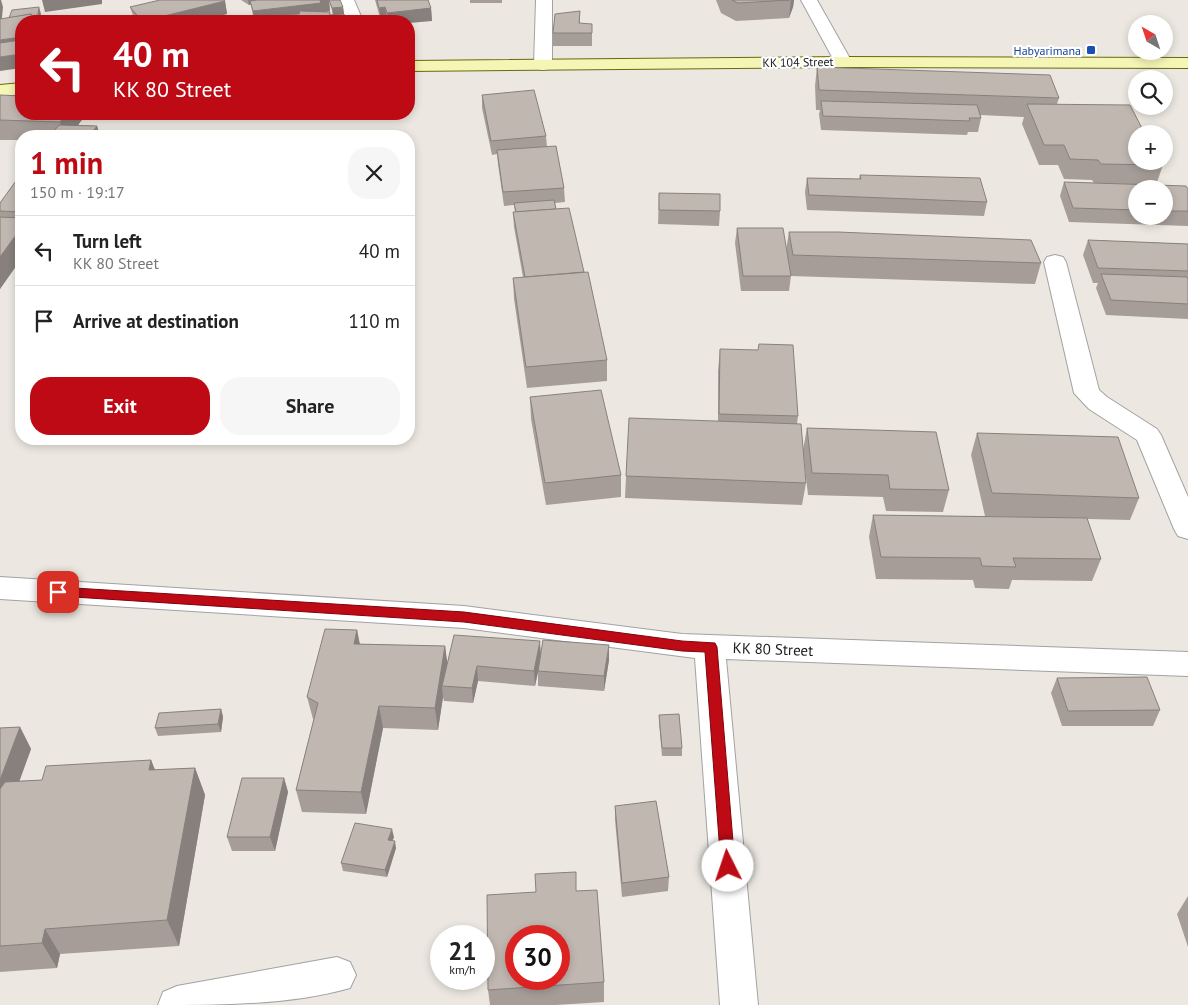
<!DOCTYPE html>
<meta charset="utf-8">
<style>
body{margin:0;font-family:"PT Sans",sans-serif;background:#f6f6f6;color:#222;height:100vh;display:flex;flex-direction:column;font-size:19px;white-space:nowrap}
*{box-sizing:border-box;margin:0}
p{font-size:16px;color:#767676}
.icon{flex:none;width:28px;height:28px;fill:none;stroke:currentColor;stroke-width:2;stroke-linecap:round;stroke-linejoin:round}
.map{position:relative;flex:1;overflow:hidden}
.details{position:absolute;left:15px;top:130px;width:400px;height:315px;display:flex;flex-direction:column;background:#fff;border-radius:20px;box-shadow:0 2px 8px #0003}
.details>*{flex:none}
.guide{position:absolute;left:15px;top:15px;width:400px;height:105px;border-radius:20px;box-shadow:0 2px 8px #0003;background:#bd0a14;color:#fff;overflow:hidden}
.needle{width:32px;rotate:321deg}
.controls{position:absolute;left:1128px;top:15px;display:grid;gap:10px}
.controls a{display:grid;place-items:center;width:45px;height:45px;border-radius:50%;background:#fff;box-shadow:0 2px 8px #0003;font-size:25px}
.speed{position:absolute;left:430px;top:925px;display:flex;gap:10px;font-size:25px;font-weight:700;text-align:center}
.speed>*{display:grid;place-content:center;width:65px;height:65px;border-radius:50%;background:#fff;box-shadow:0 2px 8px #0003;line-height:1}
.speed small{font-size:12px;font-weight:400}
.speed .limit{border:8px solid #d22;background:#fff;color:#111}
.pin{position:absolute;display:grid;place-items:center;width:42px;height:42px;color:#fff;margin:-21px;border-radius:10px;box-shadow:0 2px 8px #0006}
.me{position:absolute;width:55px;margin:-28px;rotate:356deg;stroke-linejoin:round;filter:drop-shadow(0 0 4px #0008)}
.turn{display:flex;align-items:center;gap:18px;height:105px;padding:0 15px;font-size:22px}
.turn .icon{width:65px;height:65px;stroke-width:2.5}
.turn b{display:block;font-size:35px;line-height:42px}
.round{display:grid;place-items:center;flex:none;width:52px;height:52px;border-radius:20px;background:#f6f6f6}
.head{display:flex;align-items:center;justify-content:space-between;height:85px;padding:0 15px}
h1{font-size:30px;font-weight:800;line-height:38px;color:#bd0a14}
.cta{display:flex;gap:10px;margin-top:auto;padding:10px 15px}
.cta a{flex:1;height:58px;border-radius:20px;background:#bd0a14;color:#fff;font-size:20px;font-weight:800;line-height:58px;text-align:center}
.cta a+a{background:#f6f6f6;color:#222}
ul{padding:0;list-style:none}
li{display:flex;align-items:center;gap:15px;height:70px;padding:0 15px;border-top:1px solid #e0e0e0}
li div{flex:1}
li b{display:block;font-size:19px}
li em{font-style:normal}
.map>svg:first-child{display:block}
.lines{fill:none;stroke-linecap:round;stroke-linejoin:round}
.street-casing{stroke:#a2a2a2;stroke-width:2}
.secondary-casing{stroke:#666b0a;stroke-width:2}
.street{fill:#fff;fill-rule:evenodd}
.secondary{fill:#f5f5b6;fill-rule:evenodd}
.wall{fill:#a69d98;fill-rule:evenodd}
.shaded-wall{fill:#87807c}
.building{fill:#c1b7b1;stroke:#87807c;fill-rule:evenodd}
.route{fill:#bd0a14;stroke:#7b060d}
.transit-dot{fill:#1a4fb4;stroke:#fff;stroke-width:2}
.labels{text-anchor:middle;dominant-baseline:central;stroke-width:4.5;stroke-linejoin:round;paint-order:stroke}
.far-transit-label{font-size:12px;fill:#164399;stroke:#fff;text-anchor:end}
.far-street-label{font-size:12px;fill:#1b1b1b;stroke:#fff}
.street-label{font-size:15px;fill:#1b1b1b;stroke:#fff}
</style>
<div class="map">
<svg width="1188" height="1005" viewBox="0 0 1188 1005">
<rect width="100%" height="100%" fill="#ece8e1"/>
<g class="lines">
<defs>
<g id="street">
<polygon points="338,0 354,0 363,21 347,21"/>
<polygon points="536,0 552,0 552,65 549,69 543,70 537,69 534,65"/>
<polygon points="801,0 817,0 852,62 849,66 843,67 837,66"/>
<polygon points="1055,255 1063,257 1066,262 1099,390 1107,397 1157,429 1161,435 1188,497 1188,539 1178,536 1174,529 1137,440 1089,409 1074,393 1044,262 1047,257"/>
<polygon points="0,577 464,606 682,634 1188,652 1188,676 726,659 758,1005 720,1005 695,658 464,628 0,599"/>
<path d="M337 957 350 962 356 975 350 988C290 1005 221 1005 158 1005L163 992 177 986Z"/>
</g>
<g id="secondary">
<polygon points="843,57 1188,58 1188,68 843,67 409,71 409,61"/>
<polygon points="21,83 21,94 0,97 0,85"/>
</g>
</defs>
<use href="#street" class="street-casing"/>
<use href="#secondary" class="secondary-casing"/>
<use href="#street" class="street"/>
<use href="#secondary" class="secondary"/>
</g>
<g class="wall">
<polygon points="241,0 329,0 330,11 322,12 330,12 330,15 333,14 329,0 343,7 345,21 254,21 251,5 249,5"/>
<polygon points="375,0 428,0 431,8 432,21 381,21"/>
<rect x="470" y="0" width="32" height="3"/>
<polygon points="716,0 794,0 793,7 789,18 736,21 721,13"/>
<polygon points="225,1 227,14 199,21 135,21 130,7"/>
<polygon points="580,11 580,24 592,24 592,46 553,46 553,33"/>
<path d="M817 67 1059 98 1057 104 1163 165 1156 185 1188 189V226L1069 222 1060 196 1064 182 1094 183 1092 180 1064 179 1058 165H1039L1022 124 1024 117 980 115 981 118 978 132H968L967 135 821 130 819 114 820 110H816L815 86ZM1136 189H1164V216H1136Z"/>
<polygon points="0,95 84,117 78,125 97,126 100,136 21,136 21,140 0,140"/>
<polygon points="482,95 546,136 547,147 564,188 565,202 555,203 556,209 584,272 607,360 607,381 527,388 514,299 513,278 523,277 514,227 513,212 515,212 514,205 504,206 498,164 497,154 492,155 482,108"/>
<polygon points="155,114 221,114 202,115 202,118 178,120 177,115 155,117"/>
<polygon points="21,174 21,259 0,289 0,203"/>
<polygon points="860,175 987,202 984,216 807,210 805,192 807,178 859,179"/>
<polygon points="659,193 720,211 719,226 658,224"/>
<polygon points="737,228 786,250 789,232 1041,263 1035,284 791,276 789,291 741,291 735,243"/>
<polygon points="1088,240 1188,244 1188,319 1106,315 1096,288 1098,283 1093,283 1083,255"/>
<polygon points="720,349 798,416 797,424 806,483 802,505 625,498 626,476 718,421 718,371"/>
<polygon points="530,397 621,475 621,497 546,505 531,419"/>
<polygon points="807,428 949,490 943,512 886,511 883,497 808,495 803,450"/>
<polygon points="977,433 1139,498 1130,520 1087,519 1101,559 1092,581 1012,580 1009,589 975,588 973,580 876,579 869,537 873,515 1032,517 985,516 971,455"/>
<polygon points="357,630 360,644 445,646 447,663 540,654 609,660 604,691 538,686 538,673 535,686 478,681 473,703 444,701 443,697 438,730 383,728 366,814 302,812 296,790 314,719 313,719 307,697"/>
<polygon points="1057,678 1160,710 1153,726 1062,726 1051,693"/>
<polygon points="221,709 223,717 221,732 158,736 155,728"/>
<polygon points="659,715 682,748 682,756 662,756 659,722"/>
<polygon points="20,727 31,749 19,781 42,780 151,760 155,770 195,768 205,795 179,946 60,954 57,968 0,972 0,728"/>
<polygon points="284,778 288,792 275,851 232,851 227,837"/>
<polygon points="615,806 669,877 668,891 622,897 615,820"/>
<polygon points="394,837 392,841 396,848 387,877 343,871 341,863"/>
<polygon points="576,891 604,982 604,1002 556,1005 490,1005 488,990"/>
<polygon points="1188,896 1188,947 1177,914"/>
</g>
<g class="shaded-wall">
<polygon points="0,0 1,0 3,7 1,28 0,28"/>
<polygon points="42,0 102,0 102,4 45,12"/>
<polygon points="248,0 274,0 249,5"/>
<polygon points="319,0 329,0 330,11 275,21 254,21 253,11"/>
<polygon points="791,0 794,0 793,7 789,18"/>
<polygon points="225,1 227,14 199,21 144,21"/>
<polygon points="39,7 41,14 40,21 21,21"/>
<polygon points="343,7 344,14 333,15 332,8"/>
<polygon points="385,7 387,20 381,21 379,8"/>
<polygon points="431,8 432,21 409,23 409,21 388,21 387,13"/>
<polygon points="21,37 21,51 0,53 0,40"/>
<polygon points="21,54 21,68 0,71 0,57"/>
<polygon points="66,114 83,114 84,117 70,136 65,136 60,122"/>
<polygon points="97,126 100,136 89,136"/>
<polygon points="21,228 21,259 0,289 0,257"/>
<polygon points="357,630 361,652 354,644"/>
<polygon points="540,641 541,656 535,686 534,671"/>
<polygon points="609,645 609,660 604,691 604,676"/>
<polygon points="445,646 448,668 442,686 443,697 438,730 435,708"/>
<polygon points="477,666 478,681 473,703 472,688"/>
<polygon points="379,706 383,728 366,814 361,792"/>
<polygon points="221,709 223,717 221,732 218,724"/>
<polygon points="20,727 31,749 4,824 0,818 0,780"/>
<polygon points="151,760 162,788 149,770"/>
<polygon points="195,768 205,795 179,946 167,920"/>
<polygon points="284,778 288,792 275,851 270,837"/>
<polygon points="392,829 394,837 390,848 388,840"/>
<polygon points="395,841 396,848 387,877 385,870"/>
<polygon points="45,929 60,954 57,968 42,943"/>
</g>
<g class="building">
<polygon points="160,0 224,0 225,1 144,21 142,21 130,7"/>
<polygon points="257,0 320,0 321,3 253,11 250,1"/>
<polygon points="329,0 340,0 343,7 332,8"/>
<polygon points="377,0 428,0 431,8 387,13 385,7 379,8"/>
<polygon points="732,0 790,0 738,3"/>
<polygon points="39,7 38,15 32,16 31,14 9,18 12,10"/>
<polygon points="300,11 330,12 329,21 269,21 270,15 299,14"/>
<polygon points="580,11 579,23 592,24 592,33 553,33 555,14"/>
<polygon points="31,14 34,21 21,21 21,37 0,40 0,19"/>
<polygon points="344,14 345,21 333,21 333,17 331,17 330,15"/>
<polygon points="21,40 21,54 0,57 0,43"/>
<polygon points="817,67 1050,75 1059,98 819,90"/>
<polygon points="534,90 546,136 491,141 482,95"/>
<polygon points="0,95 21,96 21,114 66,114 60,122 0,120"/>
<polygon points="821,101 977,105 981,118 969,118 970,121 823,116"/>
<polygon points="1027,104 1130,105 1145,134 1136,134 1136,161 1161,161 1163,165 1101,164 1098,160 1070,159 1064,145 1044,145"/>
<polygon points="59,125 97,126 89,136 50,136"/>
<polygon points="556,146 564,188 503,192 497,150"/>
<polygon points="21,174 21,212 0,211 0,203"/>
<polygon points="860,175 980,178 987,202 809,195 807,178 861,179"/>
<polygon points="1064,182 1186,186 1188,189 1188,211 1164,211 1164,189 1136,189 1136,210 1073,208"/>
<polygon points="659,193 720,194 720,211 659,210"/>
<polygon points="554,200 556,209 516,212 514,203"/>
<polygon points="569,208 584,272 525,277 513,212"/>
<polygon points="0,217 21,218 21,228 0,257"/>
<polygon points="737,228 783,228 791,276 743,276"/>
<polygon points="789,232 838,232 1031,240 1041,263 793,255"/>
<polygon points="1088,240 1188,244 1188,271 1098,268"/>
<polygon points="588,272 607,360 526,367 513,278"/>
<polygon points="1101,274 1187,277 1188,279 1188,304 1111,300"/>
<polygon points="759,344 793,345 798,416 719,414 720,349 758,350"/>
<polygon points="601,390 621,475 545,483 530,397"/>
<polygon points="629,418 801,424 806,483 626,476"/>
<polygon points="807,428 936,432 949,490 890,489 888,475 812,473"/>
<polygon points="977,433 1118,437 1139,498 992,493"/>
<polygon points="873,515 1087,518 1101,559 1013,558 1016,567 982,566 980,558 881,557"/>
<polygon points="325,629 357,630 354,644 445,646 435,708 379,706 361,792 296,790 318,703 307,697"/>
<polygon points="454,635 540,641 534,671 477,666 472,688 442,686"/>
<polygon points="543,640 609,645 604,676 538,671"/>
<polygon points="1147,677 1160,710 1068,711 1057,678"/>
<polygon points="221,709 218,724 155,728 159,713"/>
<polygon points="679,714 682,748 662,748 659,715"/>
<polygon points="20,727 0,780 0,728"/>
<polygon points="151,760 149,770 195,768 167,920 45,929 42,943 0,946 0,789 5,782 42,780 46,766"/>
<polygon points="242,778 284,778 270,837 227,837"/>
<polygon points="656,801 669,877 622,883 615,806"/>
<polygon points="355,823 392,829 388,840 395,841 385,870 341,863"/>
<path d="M576 872V891L597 890 604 982 488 990 487 895 536 892 535 874ZM516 936H559V979H516Z"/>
</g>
<polygon class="route" points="58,587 464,612 682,641 715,643 717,647 735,866 733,870 728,872 723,870 721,866 705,652 682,651 464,622 58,596 54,595 52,592 54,589"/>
<rect class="transit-dot" x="1086" y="45" width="10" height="10" rx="2.5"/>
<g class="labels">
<g class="far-transit-label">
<text x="1081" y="50">Habyarimana</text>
</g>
<g class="far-street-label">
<text transform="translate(798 62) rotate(-1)">KK 104 Street</text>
</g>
<g class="street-label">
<text transform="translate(773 649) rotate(2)">KK 80 Street</text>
</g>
</g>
</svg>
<div class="controls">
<a><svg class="needle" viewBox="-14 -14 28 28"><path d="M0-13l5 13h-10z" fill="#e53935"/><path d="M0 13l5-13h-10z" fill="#767676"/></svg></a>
<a><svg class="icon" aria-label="search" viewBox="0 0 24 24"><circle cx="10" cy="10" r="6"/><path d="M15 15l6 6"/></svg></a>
<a>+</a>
<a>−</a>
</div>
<div class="speed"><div>21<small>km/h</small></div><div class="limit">30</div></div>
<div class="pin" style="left:58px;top:592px;background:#d93025"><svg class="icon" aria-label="arrive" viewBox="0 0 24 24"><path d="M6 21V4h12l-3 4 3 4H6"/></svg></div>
<svg class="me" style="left:728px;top:866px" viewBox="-20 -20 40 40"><circle r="19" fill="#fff"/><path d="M0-13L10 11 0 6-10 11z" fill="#bd0a14"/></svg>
<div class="guide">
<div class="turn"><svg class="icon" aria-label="left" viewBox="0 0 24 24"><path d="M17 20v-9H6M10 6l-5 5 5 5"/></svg><div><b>40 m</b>KK 80 Street</div></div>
</div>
<section class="details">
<div class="head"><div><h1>1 min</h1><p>150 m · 19:17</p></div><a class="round"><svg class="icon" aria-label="close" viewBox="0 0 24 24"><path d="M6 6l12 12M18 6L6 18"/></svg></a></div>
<ul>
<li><svg class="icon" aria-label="left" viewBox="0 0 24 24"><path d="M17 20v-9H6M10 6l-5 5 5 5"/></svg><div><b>Turn left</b><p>KK 80 Street</p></div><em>40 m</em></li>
<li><svg class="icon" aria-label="arrive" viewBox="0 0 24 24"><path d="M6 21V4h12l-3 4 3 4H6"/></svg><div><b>Arrive at destination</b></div><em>110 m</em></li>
</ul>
<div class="cta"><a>Exit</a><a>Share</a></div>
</section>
</div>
